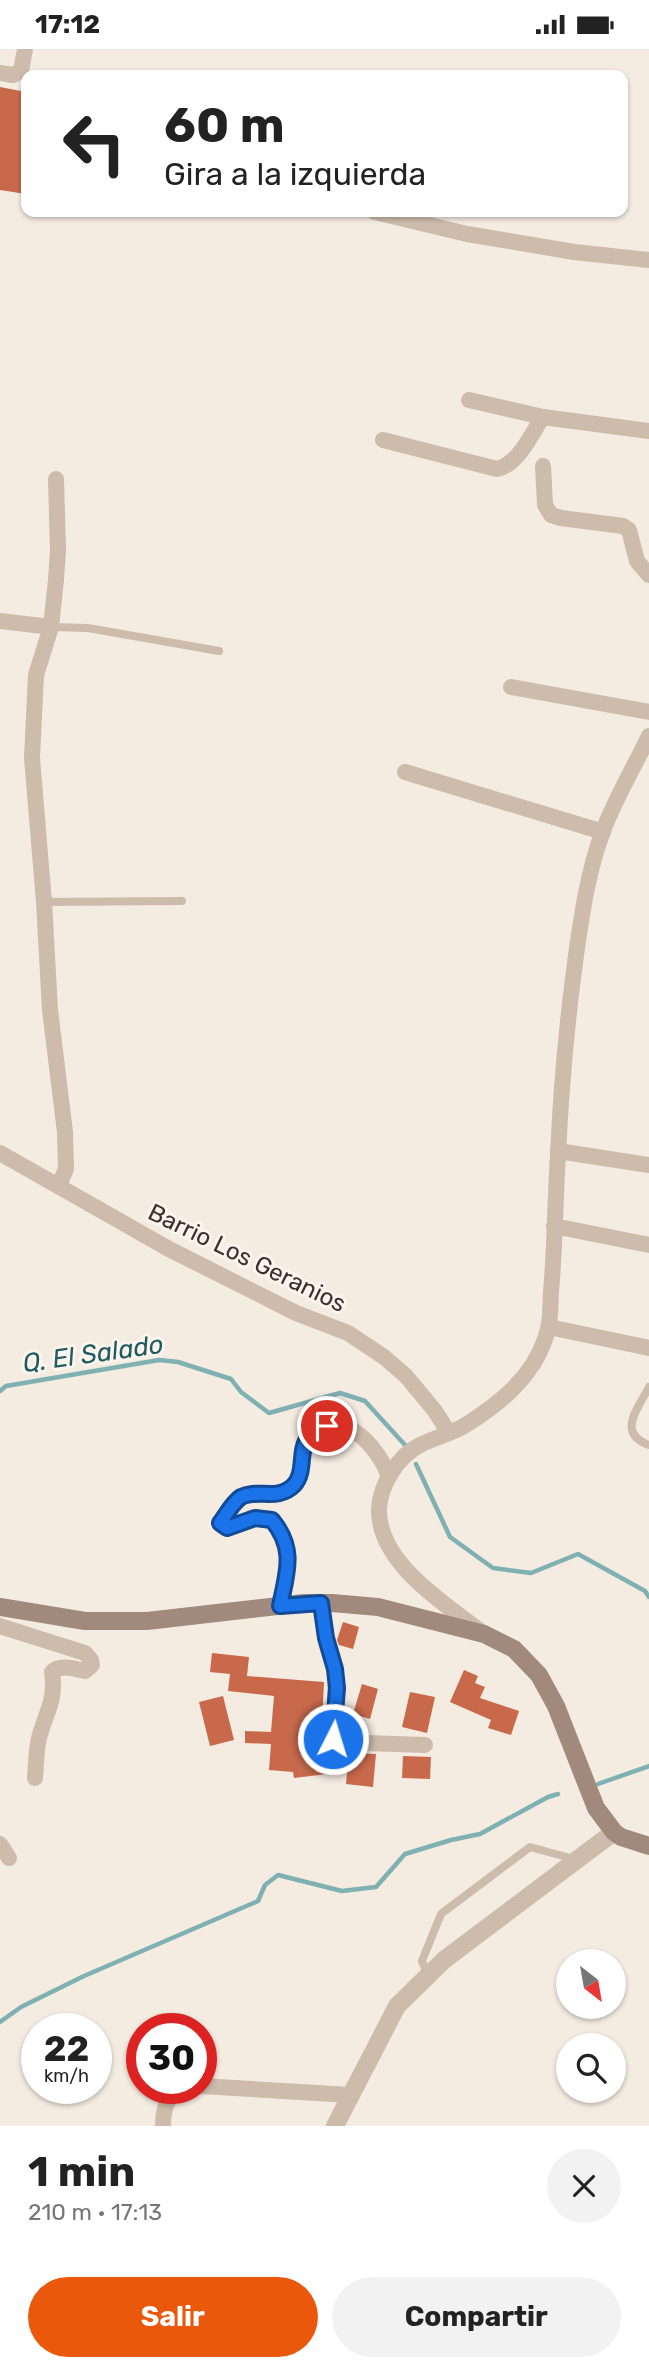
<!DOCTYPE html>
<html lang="es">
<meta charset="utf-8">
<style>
body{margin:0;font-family:Rubik,sans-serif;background:#f2f2f2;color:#222;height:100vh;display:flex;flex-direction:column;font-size:26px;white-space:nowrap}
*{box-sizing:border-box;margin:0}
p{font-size:23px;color:#767676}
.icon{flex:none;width:38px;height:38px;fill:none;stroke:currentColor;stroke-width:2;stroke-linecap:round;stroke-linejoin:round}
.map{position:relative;height:2077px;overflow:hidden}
.sheet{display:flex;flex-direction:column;background:#fff;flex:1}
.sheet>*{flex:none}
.banner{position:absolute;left:21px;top:21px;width:607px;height:147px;border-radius:14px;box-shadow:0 2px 5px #0004;background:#fff;color:#222;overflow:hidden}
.needle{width:46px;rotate:149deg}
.tools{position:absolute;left:556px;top:1900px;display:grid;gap:14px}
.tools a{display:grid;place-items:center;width:70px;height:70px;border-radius:50%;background:#fff;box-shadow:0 2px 5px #0004;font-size:35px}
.speed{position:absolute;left:21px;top:1964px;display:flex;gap:14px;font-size:35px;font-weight:700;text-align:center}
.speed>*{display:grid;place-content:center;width:91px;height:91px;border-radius:50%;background:#fff;box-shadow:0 2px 5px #0004;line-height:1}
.speed small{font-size:18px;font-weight:400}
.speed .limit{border:10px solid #d22;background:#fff;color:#111}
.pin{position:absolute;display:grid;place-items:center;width:60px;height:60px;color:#fff;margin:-30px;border:4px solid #fff;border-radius:50%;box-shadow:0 2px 7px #0007}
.me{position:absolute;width:77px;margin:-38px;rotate:5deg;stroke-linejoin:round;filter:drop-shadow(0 0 5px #0008)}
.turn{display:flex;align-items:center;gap:24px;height:147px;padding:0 28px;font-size:32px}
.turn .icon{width:91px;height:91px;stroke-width:2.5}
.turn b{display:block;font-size:49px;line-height:60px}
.round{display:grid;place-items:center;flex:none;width:74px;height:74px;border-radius:37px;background:#f2f2f2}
.headline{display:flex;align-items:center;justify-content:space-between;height:119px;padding:0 28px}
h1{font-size:42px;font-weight:700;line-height:52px}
.button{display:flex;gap:14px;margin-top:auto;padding:14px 28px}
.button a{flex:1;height:80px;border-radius:42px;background:#ea580c;color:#fff;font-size:28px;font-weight:700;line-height:80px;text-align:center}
.button a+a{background:#f2f2f2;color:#222}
.status{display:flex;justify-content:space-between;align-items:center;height:49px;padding:0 35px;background:#fff;direction:ltr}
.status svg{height:19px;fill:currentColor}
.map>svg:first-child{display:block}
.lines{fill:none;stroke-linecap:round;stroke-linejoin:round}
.stream{stroke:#7fb0b2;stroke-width:4.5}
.building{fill:#c8694b}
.service{stroke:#cdbbac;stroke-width:8}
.minor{stroke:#cdbbac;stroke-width:16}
.tertiary{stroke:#cdbbac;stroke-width:18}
.secondary{stroke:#a18a7d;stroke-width:18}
.route-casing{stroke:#114b97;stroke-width:18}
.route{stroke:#1a73e8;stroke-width:12}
.labels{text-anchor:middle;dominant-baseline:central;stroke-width:6;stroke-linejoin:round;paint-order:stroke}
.street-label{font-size:24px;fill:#3b302b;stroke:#fbf5ee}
.water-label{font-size:26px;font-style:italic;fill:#1f5a5e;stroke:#fbf5ee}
</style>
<div class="status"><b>17:12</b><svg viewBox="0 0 49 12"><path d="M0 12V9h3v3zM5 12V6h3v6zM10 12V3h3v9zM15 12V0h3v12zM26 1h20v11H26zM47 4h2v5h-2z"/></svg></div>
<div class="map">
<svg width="649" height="2077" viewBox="0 0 649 2077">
<rect width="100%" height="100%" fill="#f4ebe1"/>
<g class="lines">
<g class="stream">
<polyline points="0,1342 6,1337 159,1311 178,1313 231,1330 241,1343 269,1364 340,1344 365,1352 405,1396"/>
<polyline points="416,1415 450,1488 493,1519 531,1524 578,1505 645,1542 649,1548"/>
<polyline points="598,1735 649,1717"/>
<polyline points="0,1973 21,1958 84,1927 258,1852 265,1836 278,1826 342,1842 376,1838 405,1805 451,1791 480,1785 548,1748 558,1745"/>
</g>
</g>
<g class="building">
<polygon points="0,38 26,43 26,145 0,141"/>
<polygon points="343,1573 359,1578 353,1600 339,1596 337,1591"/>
<polygon points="212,1604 249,1608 247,1627 324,1633 320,1713 326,1712 327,1725 294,1729 293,1723 269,1721 271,1695 245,1694 245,1682 271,1683 274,1647 228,1642 230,1625 210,1623"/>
<polygon points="464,1621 478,1627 475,1634 485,1638 480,1649 519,1662 511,1686 488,1679 491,1671 450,1653"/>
<polygon points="362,1635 378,1640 370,1670 353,1665"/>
<polygon points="410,1643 435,1648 427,1684 402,1678"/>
<polygon points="223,1647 234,1691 210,1697 199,1653"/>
<polygon points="349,1704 376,1705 373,1738 346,1735"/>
<polygon points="403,1707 431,1708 430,1730 402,1729"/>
</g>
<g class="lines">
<g class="service">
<polyline points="51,578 88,579 219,602"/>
<polyline points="44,853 182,852"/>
<path d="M649 1338C638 1360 616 1384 649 1396"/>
<polyline points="428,1927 422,1912 441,1865 530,1798 574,1810"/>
</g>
<g class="minor">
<polyline points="0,24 13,26 21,22 25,0"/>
<polyline points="375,163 467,185 574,203 649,211"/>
<polyline points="469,351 543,368 649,382"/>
<path d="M383 391 497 420C519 415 531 385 543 368"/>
<polyline points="543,417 545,456 551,466 561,469 623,477 629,481 637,512 649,526"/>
<polyline points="56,430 58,501 56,531 51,578 36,626 32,709 44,853 50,961 65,1083 66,1120 59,1136"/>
<polyline points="0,572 51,578"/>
<polyline points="511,638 649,663"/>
<polyline points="405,723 603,783"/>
<polyline points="558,1102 649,1116"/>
<polyline points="0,1104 169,1200 296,1264 348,1284 384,1308 406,1327 435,1362 449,1384"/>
<polyline points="554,1177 649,1196"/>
<polyline points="549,1278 649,1299"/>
<polyline points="321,1554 326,1589 336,1627 334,1693 425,1696"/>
<path d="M280 1557C287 1523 296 1500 272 1471L255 1469 227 1479 222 1477 220 1474C226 1466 232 1454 240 1449 254 1440 273 1452 292 1438 307 1426 297 1402 309 1388 312 1385 318 1382 322 1380 351 1364 380 1404 389 1427"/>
<path d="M0 1577 85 1604 91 1611 92 1616 85 1622C74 1620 61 1615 52 1623 57 1654 43 1667 38 1694 36 1706 36 1717 35 1729"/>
<path d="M484 1585C446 1555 378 1515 379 1460 380 1436 398 1407 420 1396 434 1389 450 1385 464 1377 498 1356 532 1329 545 1290 551 1275 550 1260 551 1243 555 1198 555 1152 558 1106 561 1039 567 972 576 906 582 864 588 822 603 782 615 750 634 718 649 687"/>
<polyline points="0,1795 9,1809"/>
<polyline points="201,2037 350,2046"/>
<path d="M163 2077C163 2059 167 2046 184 2039"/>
</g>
<polyline class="tertiary" points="335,2077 397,1957 444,1911 614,1783"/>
<polyline class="secondary" points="0,1558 85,1572 147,1572 304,1554 332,1554 378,1558 484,1585 514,1600 539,1626 556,1657 596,1759 614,1783 621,1788 649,1797"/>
</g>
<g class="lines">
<defs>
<path id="route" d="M327 1377C321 1380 313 1384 308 1389 298 1402 306 1423 294 1436 277 1453 258 1439 241 1448 233 1453 226 1466 220 1474L227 1479 255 1469 272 1471C296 1500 287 1523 280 1557L321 1554 326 1589 335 1620 337 1639 333 1690"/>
</defs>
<use href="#route" class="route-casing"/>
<use href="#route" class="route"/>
</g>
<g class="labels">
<g class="street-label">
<text transform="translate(247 1209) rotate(26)">Barrio Los Geranios</text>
</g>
<g class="water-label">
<text transform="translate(93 1305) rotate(-8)">Q. El Salado</text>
</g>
</g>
</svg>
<div class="tools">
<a><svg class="needle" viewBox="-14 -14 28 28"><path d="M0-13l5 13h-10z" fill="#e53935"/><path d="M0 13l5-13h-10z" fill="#767676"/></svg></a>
<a><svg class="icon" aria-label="search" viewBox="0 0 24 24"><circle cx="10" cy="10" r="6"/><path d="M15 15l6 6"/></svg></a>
</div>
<div class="speed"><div>22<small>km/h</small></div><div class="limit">30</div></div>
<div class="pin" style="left:327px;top:1377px;background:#d93025"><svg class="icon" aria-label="arrive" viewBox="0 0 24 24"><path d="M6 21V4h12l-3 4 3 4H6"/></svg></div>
<svg class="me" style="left:333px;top:1690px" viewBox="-20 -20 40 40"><circle r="17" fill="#1a73e8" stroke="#fff" stroke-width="3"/><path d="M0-11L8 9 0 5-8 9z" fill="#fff"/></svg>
<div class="banner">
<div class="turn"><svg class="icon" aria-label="left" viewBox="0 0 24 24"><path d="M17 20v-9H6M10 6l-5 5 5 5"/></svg><div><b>60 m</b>Gira a la izquierda</div></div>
</div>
</div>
<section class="sheet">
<div class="headline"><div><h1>1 min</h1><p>210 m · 17:13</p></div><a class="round"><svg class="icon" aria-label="close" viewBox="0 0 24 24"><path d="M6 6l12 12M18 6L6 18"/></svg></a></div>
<div class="button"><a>Salir</a><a>Compartir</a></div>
</section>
